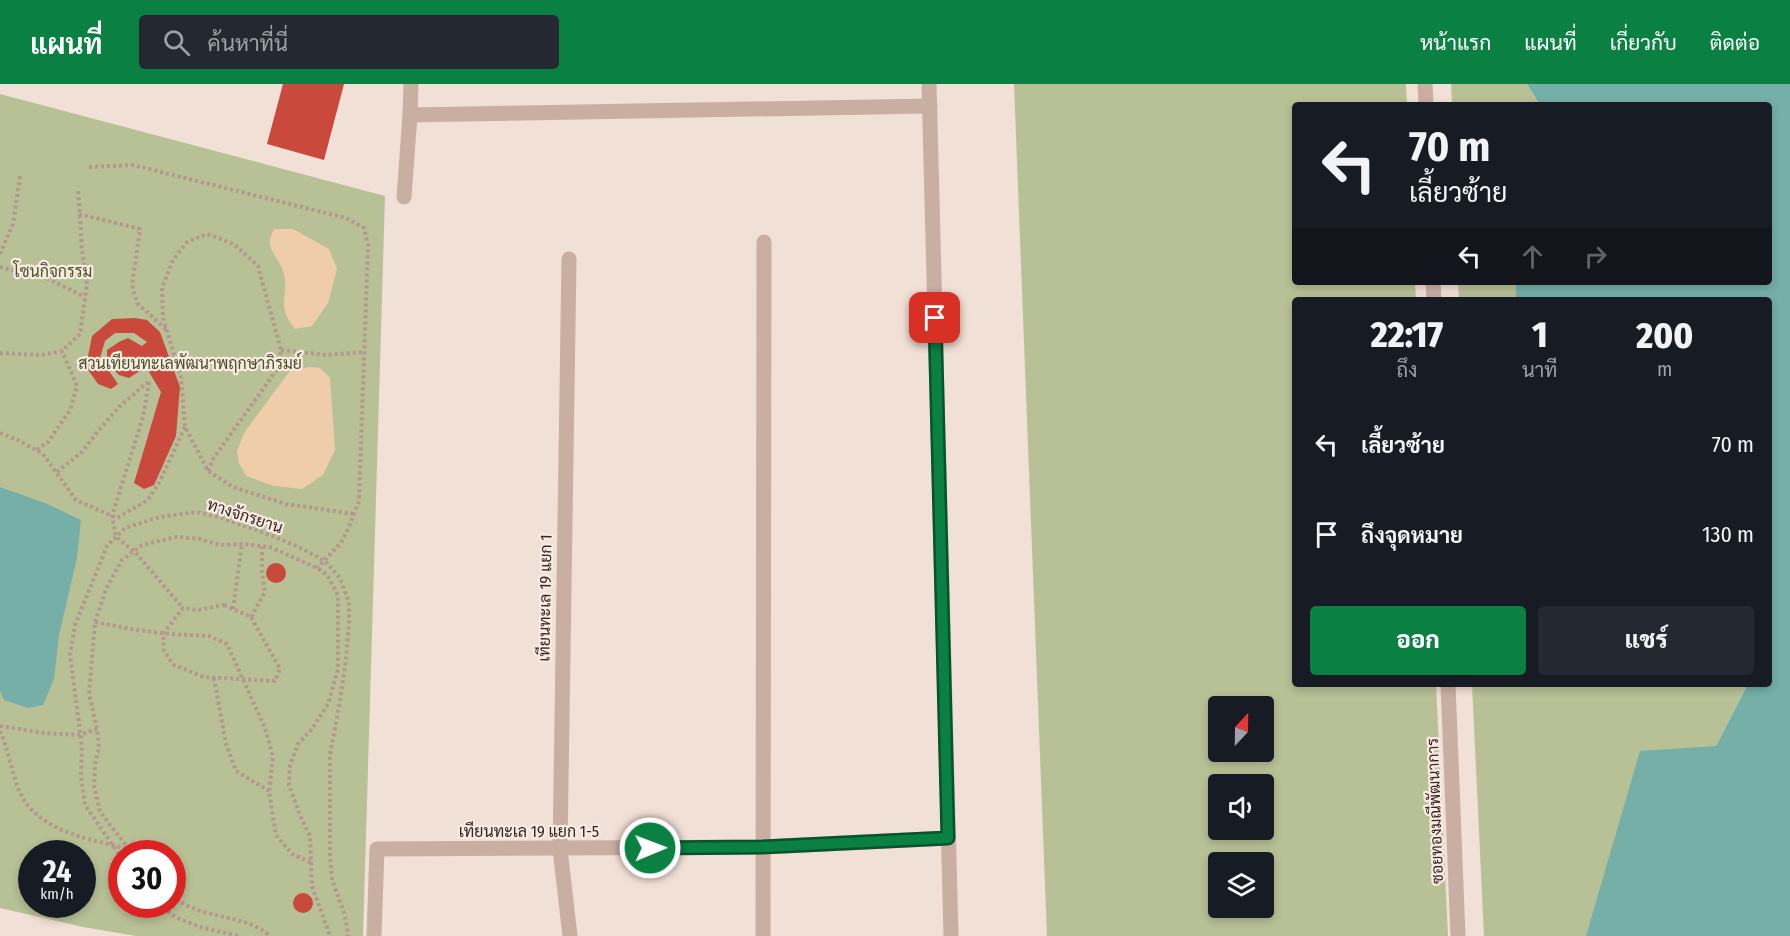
<!DOCTYPE html>
<html lang="th">
<meta charset="utf-8">
<style>
body{margin:0;font-family:"Fira Sans Condensed",Sarabun,sans-serif;background:#242831;color:#f1f3f6;height:100vh;display:flex;flex-direction:column;font-size:22px;white-space:nowrap}
*{box-sizing:border-box;margin:0}
p{font-size:20px;color:#9ea1a6}
.icon{flex:none;width:33px;height:33px;fill:none;stroke:currentColor;stroke-width:2;stroke-linecap:round;stroke-linejoin:round}
.map{position:relative;flex:1;overflow:hidden}
.side{position:absolute;left:1292px;top:213px;width:480px;height:390px;display:flex;flex-direction:column;background:#171b24;border-radius:6px;box-shadow:0 3px 9px #0003}
.side>*{flex:none}
.top-card{position:absolute;left:1292px;top:18px;width:480px;height:183px;border-radius:6px;box-shadow:0 3px 9px #0003;background:#171b24;color:#f1f3f6;overflow:hidden}
.needle{width:39px;rotate:22deg}
.fabs{position:absolute;left:1208px;top:612px;display:grid;gap:12px}
.fabs a{display:grid;place-items:center;width:66px;height:66px;border-radius:6px;background:#171b24;box-shadow:0 3px 9px #0003;font-size:30px}
.speed{position:absolute;left:18px;top:756px;display:flex;gap:12px;font-size:30px;font-weight:700;text-align:center}
.speed>*{display:grid;place-content:center;width:78px;height:78px;border-radius:50%;background:#171b24;box-shadow:0 3px 9px #0003;line-height:1}
.speed small{font-size:15px;font-weight:400}
.speed .limit{border:9px solid #d22;background:#fff;color:#111}
.pin{position:absolute;display:grid;place-items:center;width:51px;height:51px;color:#fff;margin:-26px;border-radius:12px;box-shadow:0 3px 9px #0006}
.me{position:absolute;width:66px;margin:-33px;rotate:89deg;stroke-linejoin:round;filter:drop-shadow(0 0 4px #0008)}
.turn{display:flex;align-items:center;gap:21px;height:126px;padding:0 18px;font-size:27px}
.turn .icon{width:78px;height:78px;stroke-width:2.5}
.turn b{display:block;font-size:42px;line-height:51px}
.lanes{display:flex;align-items:center;height:57px;padding:0 18px;background:#0003;justify-content:center;gap:30px;direction:ltr}
.lanes .off{opacity:.35}
.eta{display:flex;justify-content:space-evenly;align-items:center;height:102px;text-align:center}
.eta b{font-size:36px;font-weight:800;line-height:42px}
.button{display:flex;gap:12px;margin-top:auto;padding:12px 18px}
.button a{flex:1;height:69px;border-radius:6px;background:#0b8043;color:#fff;font-size:24px;font-weight:800;line-height:69px;text-align:center}
.button a+a{background:#242831;color:#f1f3f6}
ul{padding:0;list-style:none}
li{display:flex;align-items:center;gap:18px;height:90px;padding:0 18px}
li div{flex:1}
li b{display:block;font-size:22px}
li em{font-style:normal}
header{display:flex;align-items:center;gap:36px;box-sizing:border-box;height:84px;padding:0 30px;background:#0b8043;color:#fff}
header strong{font-size:28px}
nav{display:flex;gap:33px;margin-inline-start:auto;font-size:21px}
.search{width:420px;height:54px;background:#242831;display:flex;align-items:center;gap:15px;box-sizing:border-box;padding:0 21px;border-radius:6px;color:#9ea1a6;font-size:22px}
.map>svg:first-child{display:block}
.green{fill:#b8c096;fill-rule:evenodd}
.sand{fill:#efcdab}
.water{fill:#75afa8}
.building{fill:#c9493c}
.lines{fill:none;stroke-linecap:round;stroke-linejoin:round}
.path{stroke:#b5988d;stroke-width:4;stroke-dasharray:3 3;stroke-linecap:butt}
.minor{stroke:#c9aea2;stroke-width:15}
.route-casing{stroke:#07532c;stroke-width:15}
.route{stroke:#0b8043;stroke-width:10}
.labels{text-anchor:middle;dominant-baseline:central;stroke-width:4.5;stroke-linejoin:round;paint-order:stroke}
.park-label{font-size:16px;fill:#495228;stroke:#f9ebe2}
.street-label{font-size:16px;fill:#342725;stroke:#f9ebe2}
</style>
<header>
<strong>แผนที่</strong>
<div class="search"><svg class="icon" aria-label="search" viewBox="0 0 24 24"><circle cx="10" cy="10" r="6"/><path d="M15 15l6 6"/></svg>ค้นหาที่นี่</div>
<nav><a>หน้าแรก</a><a>แผนที่</a><a>เกี่ยวกับ</a><a>ติดต่อ</a></nav>
</header>
<div class="map">
<svg width="1790" height="852" viewBox="0 0 1790 852">
<rect width="100%" height="100%" fill="#f1e0d6"/>
<g class="green">
<path d="M1014 0H1406L1407 21H1294V198H1415L1416 216H1294V600H1436L1448 852H1047ZM1218 622H1263V668H1218ZM1218 700H1263V746H1218ZM1218 778H1263V824H1218Z"/>
<polygon points="1451,0 1527,0 1540,21 1452,21"/>
<path d="M0 10 385 112 363 852H136L83 843 0 824ZM32 770H82V820H32ZM122 770H172V820H122Z"/>
<polygon points="1458,198 1516,198 1516,216 1459,216"/>
<polygon points="1472,600 1748,600 1716,662 1586,852 1484,852"/>
</g>
<g class="sand">
<path d="M274 145H293L329 165 337 185 328 219 312 242 295 245C274 220 291 209 283 187 277 169 263 166 274 145Z"/>
<polygon points="309,283 320,284 330,294 335,366 323,391 302,405 274,402 246,392 239,379 237,367 244,349 289,288"/>
</g>
<g class="water">
<polygon points="1527,0 1790,0 1790,852 1586,852 1640,667 1716,662 1748,600 1768,600 1768,216 1516,216 1516,198 1768,198 1768,21 1540,21"/>
<polygon points="0,403 45,419 81,436 77,474 59,551 54,595 43,621 28,624 4,616 0,607"/>
</g>
<g class="building">
<polygon points="283,0 344,0 324,76 267,60"/>
<polygon points="135,234 147,236 160,248 180,303 176,352 154,401 144,405 134,399 161,308 146,283 129,294 119,291 107,279 107,266 119,258 128,254 142,262 147,258 134,249 115,249 105,257 100,274 118,300 111,305 98,300 86,283 92,252 112,235"/>
<circle cx="276" cy="489" r="10"/>
<circle cx="303" cy="819" r="10"/>
</g>
<g class="lines">
<g class="path">
<polyline points="89,83 133,81 346,134 364,144 368,161 359,417 348,445 341,459 317,484"/>
<polyline points="79,130 140,145 132,201 137,219 166,245"/>
<polyline points="0,170 13,140 20,92"/>
<polyline points="0,183 46,194 85,213"/>
<polyline points="281,266 326,271 364,268"/>
<polyline points="0,269 41,271 62,267 80,250 87,200 82,165 78,104"/>
<polyline points="149,298 143,333 112,432 116,453 134,467 183,524"/>
<polyline points="0,349 18,356 43,370 76,416 117,434 148,416 160,397 185,343"/>
<polyline points="37,366 48,358 70,326 77,302 62,267"/>
<polyline points="208,387 213,375 278,284 281,266 258,182 234,160 207,150 187,158 173,176 162,204 163,234 181,294 185,343 208,387 233,403 286,420 354,430"/>
<polyline points="57,388 82,368 98,347 120,322 148,298"/>
<polygon points="224,521 251,533 280,585 275,597 204,593 174,581 164,567 163,550 183,524 198,526"/>
<polyline points="233,525 242,460"/>
<polyline points="251,533 265,508 262,488 262,463"/>
<polyline points="95,538 136,546 170,550 209,552 227,560 265,644 273,673 269,707 276,751 292,770 312,779"/>
<polyline points="214,594 226,660 236,687 269,707"/>
<polyline points="0,642 44,649 80,651 97,645"/>
<path d="M0 647C8 665 11 685 18 704 34 747 90 756 130 765"/>
<polyline points="133,770 100,728 94,702 95,680 99,664 97,645 89,610 95,538 106,505 122,476 142,461 176,453 200,455 220,461 242,460 270,463 317,484 327,491 338,511 338,585 328,620 312,645 298,660 290,681 289,701 299,729 310,752 312,802 330,852"/>
<polyline points="122,775 85,721 81,692 82,663 70,570 75,541 107,462 125,444 160,433 197,428 222,434 275,453 303,465 325,477 340,494 349,518 349,538 346,576 339,622 330,671 330,770 332,796 345,831 348,852"/>
<path d="M172 811C199 837 243 828 270 852"/>
<polyline points="158,820 175,833 200,843 238,852"/>
</g>
<g class="minor">
<polyline points="929,0 951,852"/>
<polyline points="1425,0 1426,21"/>
<polyline points="410,31 930,22"/>
<polyline points="404,113 410,31 411,0"/>
<polyline points="569,175 560,765 570,852"/>
<polyline points="1433,198 1434,216"/>
<polyline points="1448,600 1458,852"/>
<polyline points="374,852 377,765 762,763 948,754"/>
<polyline points="763,852 764,158"/>
</g>
</g>
<g class="lines">
<defs>
<polyline id="route" points="650,764 762,763 948,754 935,234"/>
</defs>
<use href="#route" class="route-casing"/>
<use href="#route" class="route"/>
</g>
<g class="labels">
<g class="park-label">
<text x="53" y="187">โซนกิจกรรม</text>
<text x="190" y="279">สวนเทียนทะเลพัฒนาพฤกษาภิรมย์</text>
</g>
<g class="street-label">
<text transform="translate(245 432) rotate(18)">ทางจักรยาน</text>
<text transform="translate(545 514) rotate(-89)">เทียนทะเล 19 แยก 1</text>
<text transform="translate(1435 727) rotate(-92)">ซอยทองมณีพัฒนาการ</text>
<text x="529" y="747">เทียนทะเล 19 แยก 1-5</text>
</g>
</g>
</svg>
<div class="fabs">
<a><svg class="needle" viewBox="-14 -14 28 28"><path d="M0-13l5 13h-10z" fill="#e53935"/><path d="M0 13l5-13h-10z" fill="#9ea1a6"/></svg></a>
<a><svg class="icon" aria-label="sound" viewBox="0 0 24 24"><path d="M4 9h4l5-4v14l-5-4H4zM17 9q2 3 0 6"/></svg></a>
<a><svg class="icon" aria-label="layers" viewBox="0 0 24 24"><path d="M12 4l9 5-9 5-9-5zM3 14l9 5 9-5"/></svg></a>
</div>
<div class="speed"><div>24<small>km/h</small></div><div class="limit">30</div></div>
<div class="pin" style="left:935px;top:234px;background:#d93025"><svg class="icon" aria-label="arrive" viewBox="0 0 24 24"><path d="M6 21V4h12l-3 4 3 4H6"/></svg></div>
<svg class="me" style="left:650px;top:764px" viewBox="-20 -20 40 40"><circle r="17" fill="#0b8043" stroke="#fff" stroke-width="3"/><path d="M0-11L8 9 0 5-8 9z" fill="#fff"/></svg>
<div class="top-card">
<div class="turn"><svg class="icon" aria-label="left" viewBox="0 0 24 24"><path d="M17 20v-9H6M10 6l-5 5 5 5"/></svg><div><b>70 m</b>เลี้ยวซ้าย</div></div>
<div class="lanes"><svg class="icon" aria-label="left" viewBox="0 0 24 24"><path d="M17 20v-9H6M10 6l-5 5 5 5"/></svg><svg class="icon off" aria-label="ahead" viewBox="0 0 24 24"><path d="M12 20V5M6 11l6-6 6 6"/></svg><svg class="icon off" aria-label="right" viewBox="0 0 24 24"><path d="M7 20v-9h11M14 6l5 5-5 5"/></svg></div>
</div>
<section class="side">
<div class="eta">
<div><b>22:17</b><p>ถึง</p></div>
<div><b>1</b><p>นาที</p></div>
<div><b>200</b><p>m</p></div>
</div>
<ul>
<li><svg class="icon" aria-label="left" viewBox="0 0 24 24"><path d="M17 20v-9H6M10 6l-5 5 5 5"/></svg><div><b>เลี้ยวซ้าย</b></div><em>70 m</em></li>
<li><svg class="icon" aria-label="arrive" viewBox="0 0 24 24"><path d="M6 21V4h12l-3 4 3 4H6"/></svg><div><b>ถึงจุดหมาย</b></div><em>130 m</em></li>
</ul>
<div class="button"><a>ออก</a><a>แชร์</a></div>
</section>
</div>
